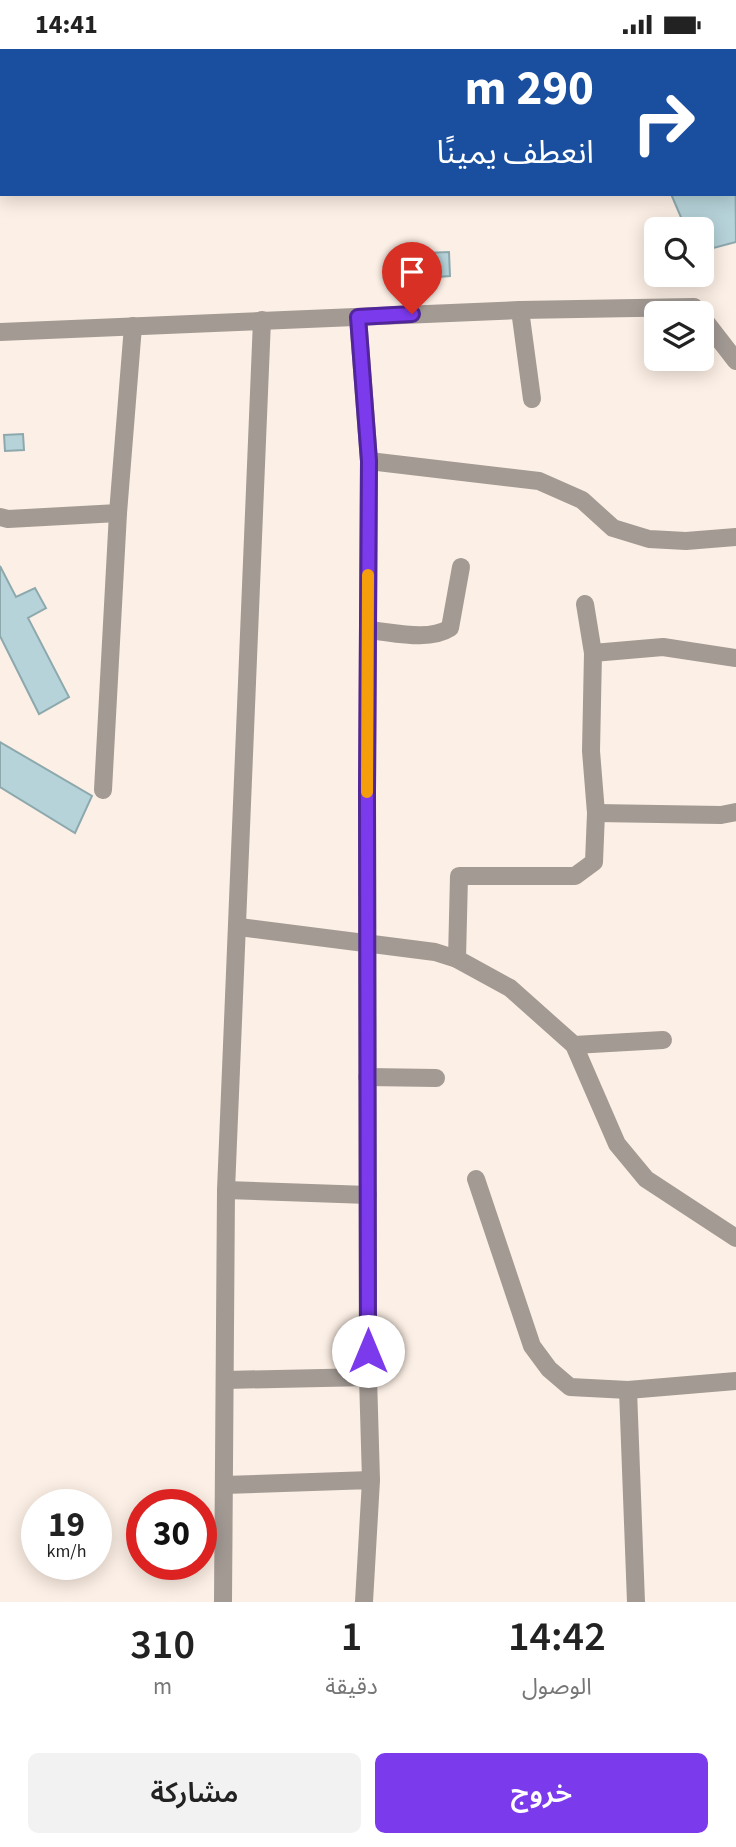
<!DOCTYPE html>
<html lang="ar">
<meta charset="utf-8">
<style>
body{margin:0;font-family:"Source Sans 3","Noto Sans Arabic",sans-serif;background:#f2f2f2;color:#222;direction:rtl;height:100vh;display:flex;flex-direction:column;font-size:26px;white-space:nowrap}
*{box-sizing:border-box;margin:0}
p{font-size:23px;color:#767676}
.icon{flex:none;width:38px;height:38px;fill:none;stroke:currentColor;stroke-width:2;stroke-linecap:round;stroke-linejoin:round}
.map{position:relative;height:1553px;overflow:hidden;direction:ltr}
.panel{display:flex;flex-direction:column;background:#fff;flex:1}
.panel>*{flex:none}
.banner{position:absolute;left:0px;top:0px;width:737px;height:147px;box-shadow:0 4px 18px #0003;direction:rtl;background:#1a4fa0;color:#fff;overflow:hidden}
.controls{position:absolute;left:644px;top:168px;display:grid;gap:14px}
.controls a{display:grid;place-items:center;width:70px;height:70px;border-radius:10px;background:#fff;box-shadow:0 4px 18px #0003;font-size:35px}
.speed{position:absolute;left:21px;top:1440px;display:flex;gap:14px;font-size:35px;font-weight:700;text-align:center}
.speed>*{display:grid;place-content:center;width:91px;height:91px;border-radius:50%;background:#fff;box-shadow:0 4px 18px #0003;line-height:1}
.speed small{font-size:18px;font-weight:400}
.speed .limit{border:10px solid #d22;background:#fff;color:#111}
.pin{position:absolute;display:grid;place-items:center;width:60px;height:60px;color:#fff;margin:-72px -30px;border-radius:50% 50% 50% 0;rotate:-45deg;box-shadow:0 0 7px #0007}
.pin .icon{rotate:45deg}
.me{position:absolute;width:77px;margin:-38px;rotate:0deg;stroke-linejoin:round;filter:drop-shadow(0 0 5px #0008)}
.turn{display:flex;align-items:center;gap:24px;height:147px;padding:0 28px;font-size:32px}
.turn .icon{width:91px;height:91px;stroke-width:2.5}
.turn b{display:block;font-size:49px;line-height:60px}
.eta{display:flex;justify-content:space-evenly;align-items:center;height:119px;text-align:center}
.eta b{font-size:42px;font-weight:600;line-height:49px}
.primary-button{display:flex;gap:14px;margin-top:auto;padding:14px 28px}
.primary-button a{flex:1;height:80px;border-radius:10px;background:#7c3aed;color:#fff;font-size:28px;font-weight:600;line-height:80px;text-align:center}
.primary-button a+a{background:#f2f2f2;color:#222}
.status{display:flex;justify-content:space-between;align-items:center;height:49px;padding:0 35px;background:#fff;direction:ltr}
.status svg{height:19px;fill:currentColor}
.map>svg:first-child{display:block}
.building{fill:#b6d3d9;stroke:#8da9ae;stroke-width:2}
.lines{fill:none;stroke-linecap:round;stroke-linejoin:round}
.minor{stroke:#a39a94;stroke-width:18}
.route-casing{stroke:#51269a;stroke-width:18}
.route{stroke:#7c3aed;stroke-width:12}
.slow{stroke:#f59e0b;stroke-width:12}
</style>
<div class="status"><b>14:41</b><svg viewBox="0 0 49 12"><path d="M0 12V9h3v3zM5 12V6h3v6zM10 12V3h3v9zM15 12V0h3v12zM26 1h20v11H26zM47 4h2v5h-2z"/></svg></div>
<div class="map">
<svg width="736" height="1553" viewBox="0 0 736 1553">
<rect width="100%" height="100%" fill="#fcefe5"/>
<g class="building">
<polygon points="211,0 269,0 270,2 211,2"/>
<polygon points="735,89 736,193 702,202 702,180 686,180 671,145 735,145"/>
<polygon points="449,203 450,227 425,229 425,204"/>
<polygon points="23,385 24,401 5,402 4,386"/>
<polygon points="0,517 16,548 35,539 46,559 28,569 69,648 39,665 0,587"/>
<polygon points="0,693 92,747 75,784 0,738"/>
</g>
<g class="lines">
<g class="minor">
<polyline points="520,261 532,350"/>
<polyline points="358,268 369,412 367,742 368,1328"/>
<polyline points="702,268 736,312"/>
<polyline points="0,283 520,261 694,258 699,264"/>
<polyline points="369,412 539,432 582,451 613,479 649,490 686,492 736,488"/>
<polyline points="0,468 8,470 118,464 133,277"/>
<path d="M368 581C393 583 428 593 450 579L461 518"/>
<polyline points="593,604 663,598 736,609"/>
<polyline points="103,741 118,464"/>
<polyline points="596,764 721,766 736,763"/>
<polyline points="239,878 435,903 457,910 510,939 574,996 617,1095 646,1130 736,1189"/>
<polyline points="457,910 459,827 575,827 594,813 596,764 591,702 593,604 585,555"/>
<polyline points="574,996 663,991"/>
<polyline points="367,1028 436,1029"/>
<polyline points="476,1130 532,1297 549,1320 570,1338 628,1341 736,1332"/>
<polyline points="226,1141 368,1146"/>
<polyline points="225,1331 368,1328 371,1431"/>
<polyline points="628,1341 636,1553"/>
<polyline points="224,1436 371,1431 364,1553"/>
<polyline points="223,1553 226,1141 262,271"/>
</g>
</g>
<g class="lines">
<defs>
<polyline id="route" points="368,1302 367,742 369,412 358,268 412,265"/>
</defs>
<use href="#route" class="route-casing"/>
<use href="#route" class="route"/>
<polyline class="slow" points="367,743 368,526"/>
</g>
</svg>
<div class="controls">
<a><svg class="icon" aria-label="search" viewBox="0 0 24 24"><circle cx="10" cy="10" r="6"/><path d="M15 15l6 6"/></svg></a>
<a><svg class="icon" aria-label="layers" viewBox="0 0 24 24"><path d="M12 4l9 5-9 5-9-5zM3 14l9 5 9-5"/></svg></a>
</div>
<div class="speed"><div>19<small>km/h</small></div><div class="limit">30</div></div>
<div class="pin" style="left:412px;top:265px;background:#d93025"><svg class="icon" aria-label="arrive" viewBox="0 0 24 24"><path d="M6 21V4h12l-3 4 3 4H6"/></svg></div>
<svg class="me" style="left:368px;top:1302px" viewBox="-20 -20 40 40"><circle r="19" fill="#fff"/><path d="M0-13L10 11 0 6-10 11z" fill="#7c3aed"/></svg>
<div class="banner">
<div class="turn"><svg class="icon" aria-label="right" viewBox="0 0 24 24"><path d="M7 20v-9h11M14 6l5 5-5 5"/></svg><div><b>290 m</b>انعطف يمينًا</div></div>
</div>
</div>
<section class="panel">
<div class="eta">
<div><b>14:42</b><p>الوصول</p></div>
<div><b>1</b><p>دقيقة</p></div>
<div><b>310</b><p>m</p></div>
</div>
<div class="primary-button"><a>خروج</a><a>مشاركة</a></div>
</section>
